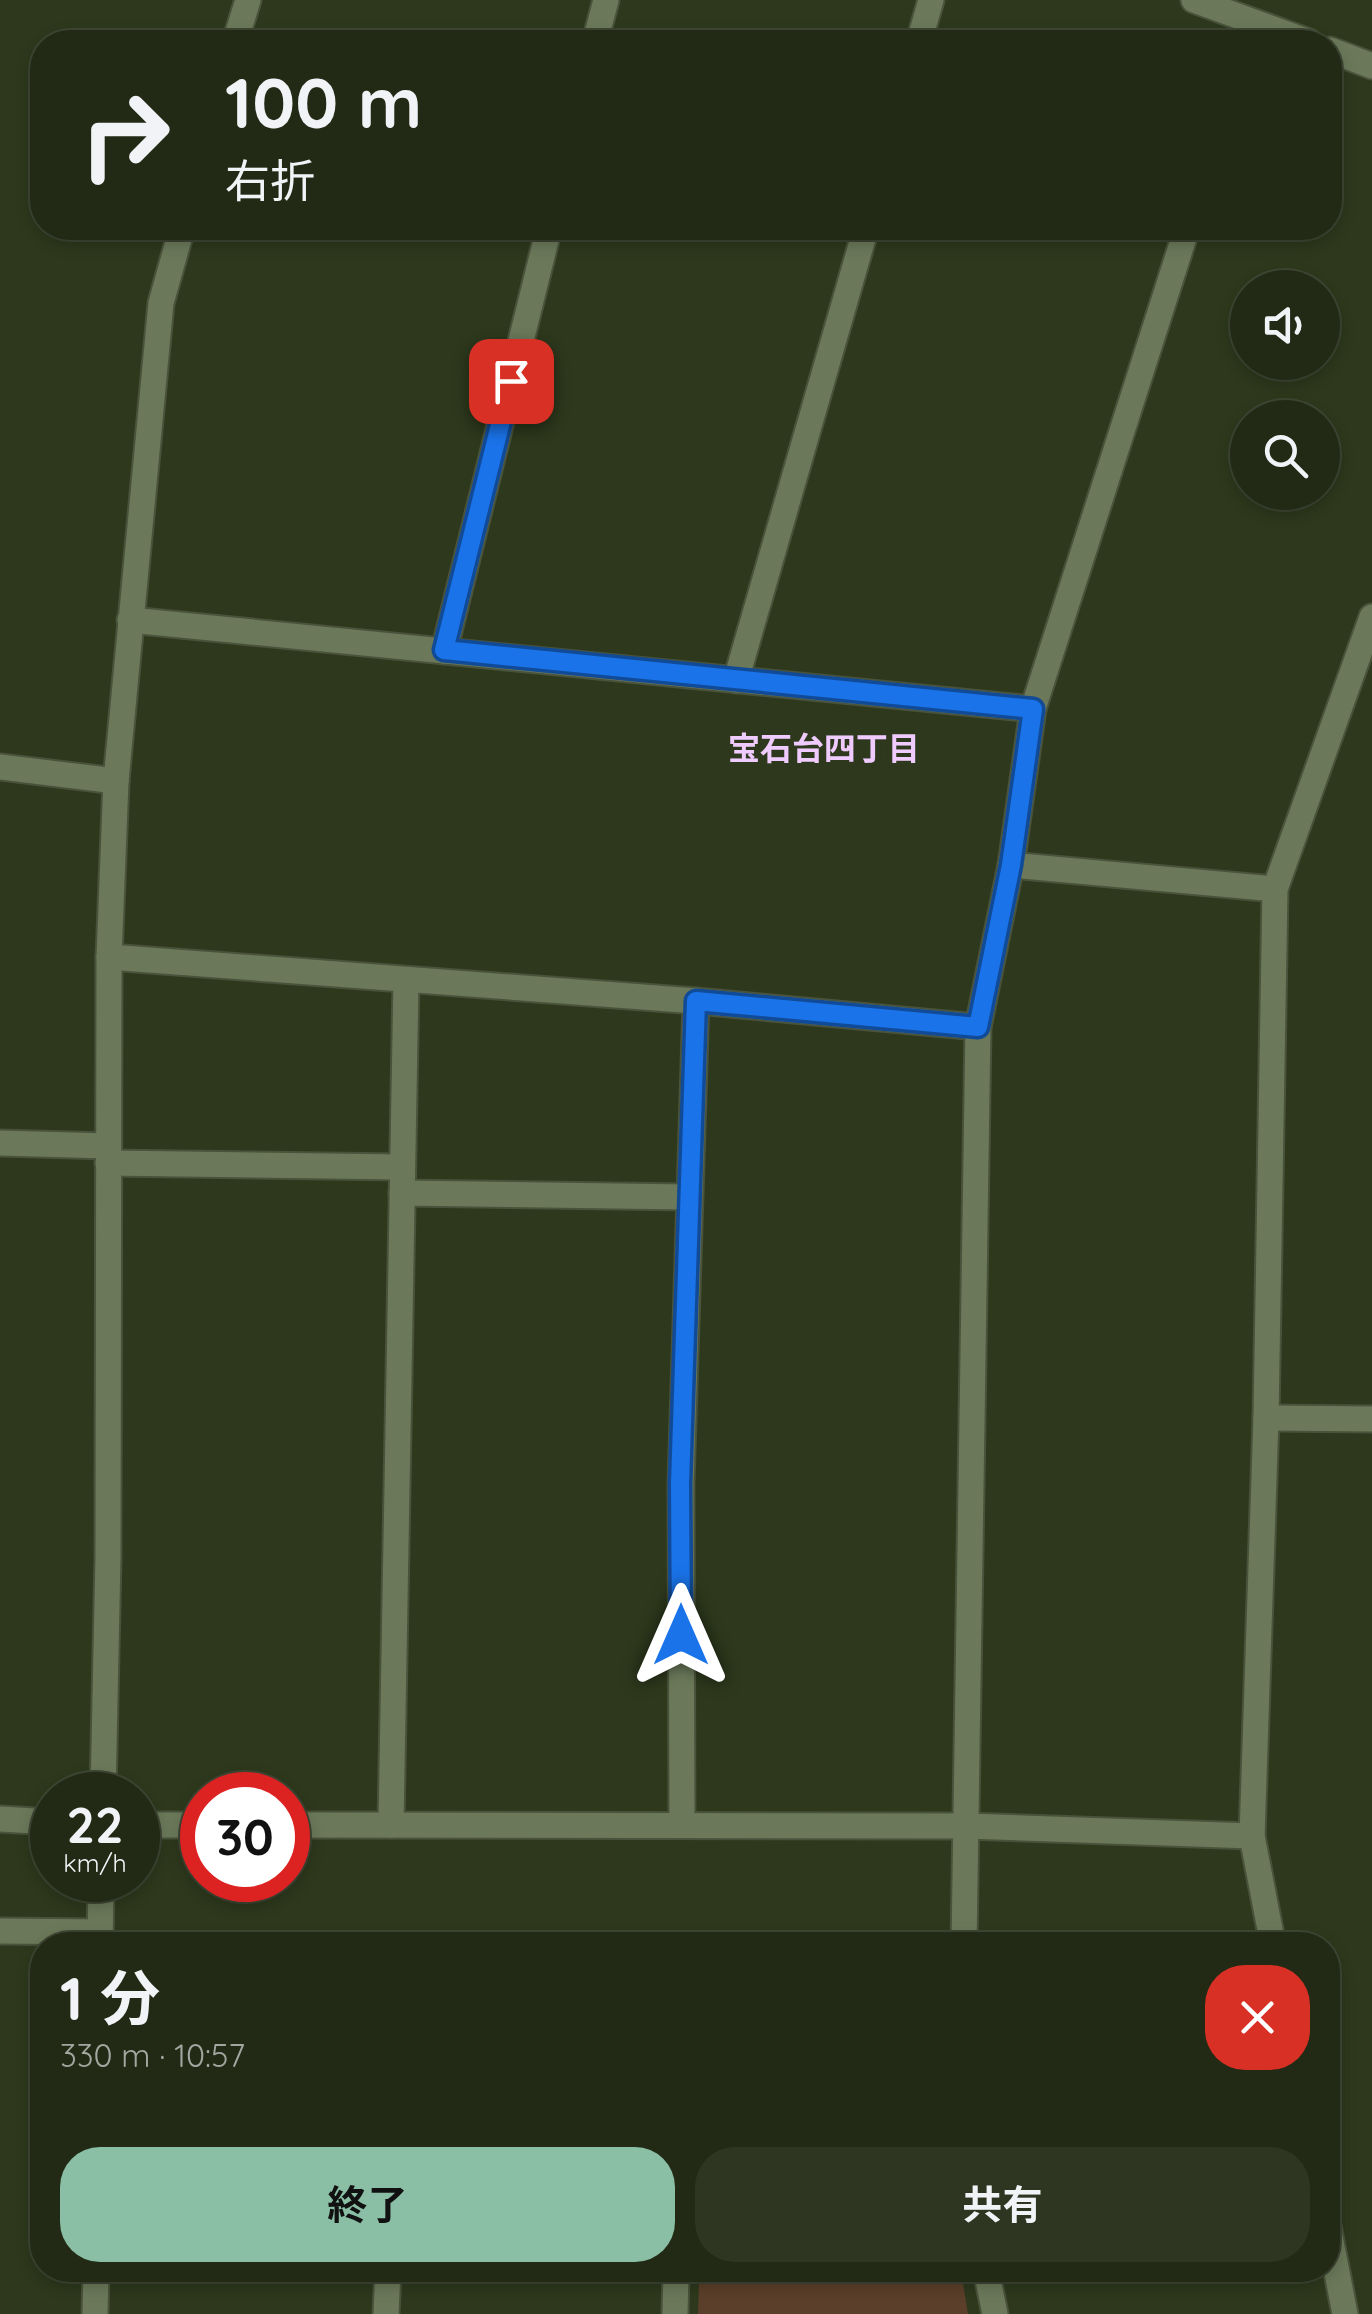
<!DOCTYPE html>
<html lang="ja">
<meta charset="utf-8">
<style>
body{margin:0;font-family:Quicksand,"Noto Sans JP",sans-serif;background:#2e3622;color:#f1f3f6;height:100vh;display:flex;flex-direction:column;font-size:38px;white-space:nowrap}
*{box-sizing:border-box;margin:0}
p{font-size:32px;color:#a2a7a0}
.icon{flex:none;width:55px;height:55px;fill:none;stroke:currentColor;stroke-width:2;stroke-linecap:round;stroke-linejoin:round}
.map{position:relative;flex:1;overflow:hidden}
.drawer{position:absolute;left:30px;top:1932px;width:1310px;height:350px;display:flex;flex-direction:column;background:#222a15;border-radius:40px;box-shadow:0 5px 15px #0003,0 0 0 2px #3f4634}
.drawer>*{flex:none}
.guide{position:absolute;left:30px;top:30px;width:1312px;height:210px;border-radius:40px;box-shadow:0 5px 15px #0003,0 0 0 2px #3f4634;background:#222a15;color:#f1f3f6;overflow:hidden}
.tools{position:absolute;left:1230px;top:270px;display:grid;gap:20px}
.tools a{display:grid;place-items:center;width:110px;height:110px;border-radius:50%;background:#222a15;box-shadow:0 5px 15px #0003,0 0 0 2px #3f4634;font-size:50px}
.speed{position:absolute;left:30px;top:1772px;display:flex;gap:20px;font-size:50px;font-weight:700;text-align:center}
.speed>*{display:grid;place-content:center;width:130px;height:130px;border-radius:50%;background:#222a15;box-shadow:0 5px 15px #0003,0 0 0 2px #3f4634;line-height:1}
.speed small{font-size:25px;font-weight:400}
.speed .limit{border:15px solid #d22;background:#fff;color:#111}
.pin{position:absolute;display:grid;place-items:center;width:85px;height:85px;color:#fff;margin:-42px;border-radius:20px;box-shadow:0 5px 15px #0006}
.me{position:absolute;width:110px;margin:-55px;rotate:0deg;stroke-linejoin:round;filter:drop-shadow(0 0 8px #0008)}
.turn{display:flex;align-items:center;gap:35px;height:210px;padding:0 30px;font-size:45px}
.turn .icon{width:130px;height:130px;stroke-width:2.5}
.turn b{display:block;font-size:70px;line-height:85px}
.round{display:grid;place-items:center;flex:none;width:105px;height:105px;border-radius:40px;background:#2e3622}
.overview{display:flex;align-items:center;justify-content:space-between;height:170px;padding:0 30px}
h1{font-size:60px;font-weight:700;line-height:75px}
.primary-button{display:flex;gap:20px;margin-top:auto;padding:20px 30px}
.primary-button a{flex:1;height:115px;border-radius:40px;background:#8abfa5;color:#111;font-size:40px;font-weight:700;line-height:115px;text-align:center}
.primary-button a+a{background:#2e3622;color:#f1f3f6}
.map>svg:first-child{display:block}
.green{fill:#5b3f2a}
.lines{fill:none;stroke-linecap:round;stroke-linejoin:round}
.minor-casing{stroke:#49523a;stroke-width:29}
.minor{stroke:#6b795a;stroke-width:25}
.route-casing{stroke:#114b97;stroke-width:25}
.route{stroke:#1a73e8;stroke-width:18}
.labels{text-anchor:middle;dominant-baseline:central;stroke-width:10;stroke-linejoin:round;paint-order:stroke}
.neighbourhood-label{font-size:32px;font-weight:bold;fill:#efcbff;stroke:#2d381c}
</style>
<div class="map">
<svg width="1372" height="2314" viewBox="0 0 1372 2314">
<rect width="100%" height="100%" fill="#2d381c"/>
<polygon class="green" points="699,2282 963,2283 968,2314 698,2314"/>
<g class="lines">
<defs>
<g id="minor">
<polyline points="1194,0 1309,42"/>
<polyline points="235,42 248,0"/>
<polyline points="595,42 606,0"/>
<polyline points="919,42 931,0"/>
<polyline points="1330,50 1372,66"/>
<polyline points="130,620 1033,709"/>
<polyline points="444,651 549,228"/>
<polyline points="736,680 866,228"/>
<polyline points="0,767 116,781"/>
<polyline points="1011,865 1275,889"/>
<polyline points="109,957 696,1001 978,1027"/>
<polyline points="0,1143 108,1146"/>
<polyline points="108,1163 402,1167"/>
<polyline points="402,1193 689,1197"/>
<polyline points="1266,1418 1372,1419"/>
<polyline points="103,1795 108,1557 109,957 116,781 161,303 182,228"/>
<polyline points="0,1819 52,1822"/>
<polyline points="682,1824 681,1484 696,1001"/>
<polyline points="138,1825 202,1825"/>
<polyline points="288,1825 966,1826 1252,1836"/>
<polyline points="391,1825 406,980"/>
<polyline points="0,1931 100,1932"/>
<polyline points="100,1945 101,1880"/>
<polyline points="964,1945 978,1027 1011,865 1033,709 1187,228"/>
<polyline points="1273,1945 1252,1836 1266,1418 1275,889 1372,617"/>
<polyline points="1328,2226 1345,2314"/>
<polyline points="986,2270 995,2314"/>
<polyline points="95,2314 96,2270"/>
<polyline points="386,2314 388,2270"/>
<polyline points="675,2314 676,2270"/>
</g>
</defs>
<use href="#minor" class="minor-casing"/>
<use href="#minor" class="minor"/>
</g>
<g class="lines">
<defs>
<polyline id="route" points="511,381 444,650 1033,709 1011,865 978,1027 696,1001 680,1484 681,1635"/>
</defs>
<use href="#route" class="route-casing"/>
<use href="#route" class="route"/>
</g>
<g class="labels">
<g class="neighbourhood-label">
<text x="824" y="748">宝石台四丁目</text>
</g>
</g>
</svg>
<div class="tools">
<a><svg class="icon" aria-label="sound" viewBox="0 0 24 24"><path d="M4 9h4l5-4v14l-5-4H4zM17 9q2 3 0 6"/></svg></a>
<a><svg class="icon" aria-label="search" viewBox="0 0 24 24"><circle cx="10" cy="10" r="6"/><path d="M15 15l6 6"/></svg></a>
</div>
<div class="speed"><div>22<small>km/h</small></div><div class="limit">30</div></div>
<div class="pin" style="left:511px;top:381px;background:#d93025"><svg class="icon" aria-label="arrive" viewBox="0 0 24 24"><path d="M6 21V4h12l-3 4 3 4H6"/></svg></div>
<svg class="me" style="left:681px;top:1635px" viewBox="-20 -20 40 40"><path d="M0-17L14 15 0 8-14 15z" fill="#1a73e8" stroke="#fff" stroke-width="4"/></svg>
<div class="guide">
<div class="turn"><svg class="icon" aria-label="right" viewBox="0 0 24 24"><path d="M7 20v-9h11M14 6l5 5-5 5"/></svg><div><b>100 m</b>右折</div></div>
</div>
<section class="drawer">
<div class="overview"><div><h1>1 分</h1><p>330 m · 10:57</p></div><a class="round" style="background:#d93025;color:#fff"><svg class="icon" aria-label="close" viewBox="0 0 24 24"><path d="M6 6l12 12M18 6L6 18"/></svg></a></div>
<div class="primary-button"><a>終了</a><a>共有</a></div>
</section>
</div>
